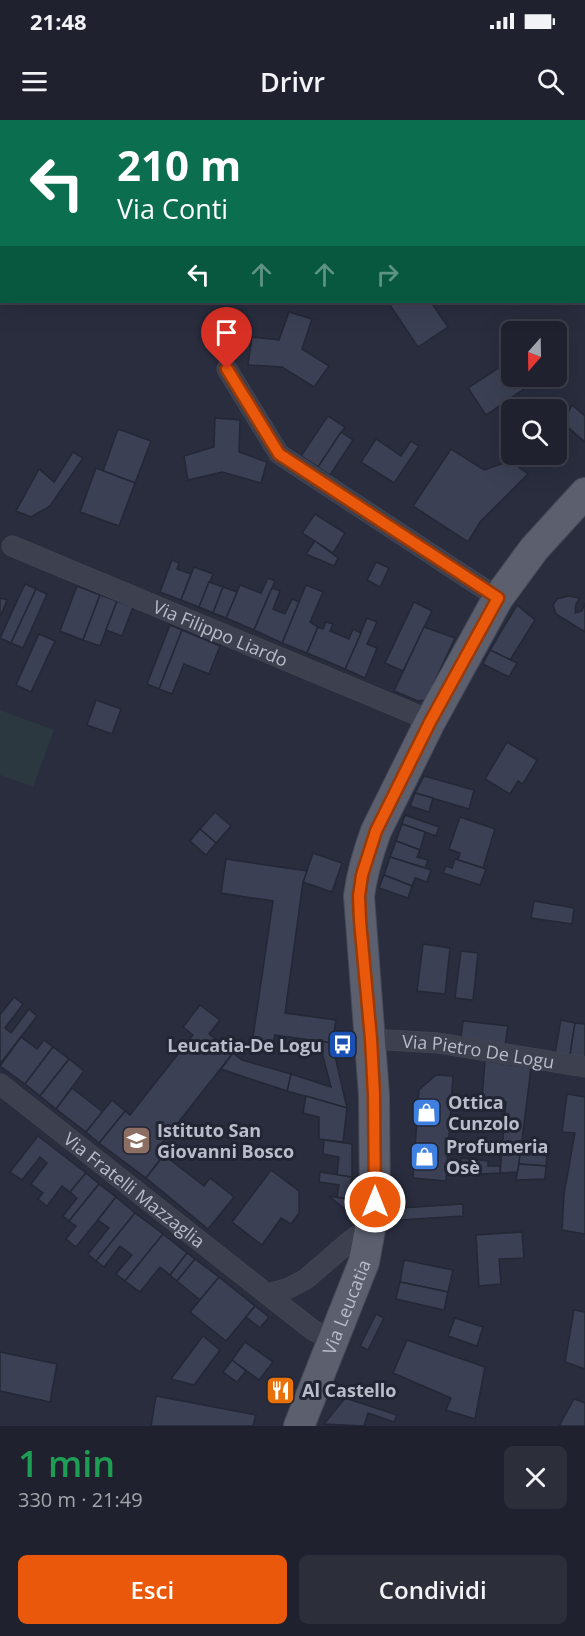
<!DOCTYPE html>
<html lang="it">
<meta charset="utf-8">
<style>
body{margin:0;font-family:"Open Sans",sans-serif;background:#2c2f3a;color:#f1f3f6;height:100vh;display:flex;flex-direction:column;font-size:22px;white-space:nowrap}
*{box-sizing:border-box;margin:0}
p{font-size:20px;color:#a1a4aa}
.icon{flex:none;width:33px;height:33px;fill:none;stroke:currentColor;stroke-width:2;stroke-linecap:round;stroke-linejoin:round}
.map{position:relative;height:1306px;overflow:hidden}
.sheet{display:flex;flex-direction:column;background:#1f222e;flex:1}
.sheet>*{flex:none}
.banner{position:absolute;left:0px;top:0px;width:585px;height:183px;box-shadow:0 6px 24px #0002,0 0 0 2px #3c3f4a;background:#0b6e4f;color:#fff;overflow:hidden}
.needle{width:39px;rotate:200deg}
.fabs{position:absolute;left:501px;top:201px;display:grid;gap:12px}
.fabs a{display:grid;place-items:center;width:66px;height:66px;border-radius:9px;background:#1f222e;box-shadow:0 6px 24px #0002,0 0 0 2px #3c3f4a;font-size:30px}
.pin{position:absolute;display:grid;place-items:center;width:51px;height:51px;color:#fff;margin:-62px -26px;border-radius:50% 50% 50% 0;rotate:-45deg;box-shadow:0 0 6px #0007}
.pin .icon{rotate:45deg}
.me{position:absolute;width:66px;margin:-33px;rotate:0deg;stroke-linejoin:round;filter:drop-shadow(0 0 4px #0008)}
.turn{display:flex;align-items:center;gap:21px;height:126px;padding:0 18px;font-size:27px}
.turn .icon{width:78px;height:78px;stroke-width:2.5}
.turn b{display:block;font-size:42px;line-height:51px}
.lanes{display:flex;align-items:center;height:57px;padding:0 18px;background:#0003;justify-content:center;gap:30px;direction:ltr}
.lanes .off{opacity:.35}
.round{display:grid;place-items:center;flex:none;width:63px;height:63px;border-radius:9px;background:#2c2f3a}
.head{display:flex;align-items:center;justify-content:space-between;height:102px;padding:0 18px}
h1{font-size:36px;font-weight:600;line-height:45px;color:#1e9e55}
.button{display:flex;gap:12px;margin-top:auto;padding:12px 18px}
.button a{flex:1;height:69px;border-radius:9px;background:#ea580c;color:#fff;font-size:24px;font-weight:600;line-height:69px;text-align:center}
.button a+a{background:#2c2f3a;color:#f1f3f6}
.status{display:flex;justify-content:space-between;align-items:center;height:42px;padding:0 30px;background:#1f222e;direction:ltr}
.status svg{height:16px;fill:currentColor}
header{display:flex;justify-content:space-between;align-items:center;height:78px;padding:0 18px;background:#1f222e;font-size:27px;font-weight:600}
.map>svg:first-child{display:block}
.green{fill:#2b383f}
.building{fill:#3c4054;stroke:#242735;stroke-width:1.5}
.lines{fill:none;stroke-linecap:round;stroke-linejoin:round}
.minor-casing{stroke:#464957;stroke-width:21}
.primary-casing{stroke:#464957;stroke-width:32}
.minor{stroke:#3d404e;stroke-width:20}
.primary{stroke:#5b5f6e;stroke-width:30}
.route-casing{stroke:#983908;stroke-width:15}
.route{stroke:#ea580c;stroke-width:10}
.labels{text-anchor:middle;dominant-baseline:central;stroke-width:6;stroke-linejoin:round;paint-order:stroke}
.street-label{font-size:18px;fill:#b9bcc9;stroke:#222533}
.poi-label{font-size:18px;font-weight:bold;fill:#b9bcc9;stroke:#222533;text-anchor:start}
</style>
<div class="status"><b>21:48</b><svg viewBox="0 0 49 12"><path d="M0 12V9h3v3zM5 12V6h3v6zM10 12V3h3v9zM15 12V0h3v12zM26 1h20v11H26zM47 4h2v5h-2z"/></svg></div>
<header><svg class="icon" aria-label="menu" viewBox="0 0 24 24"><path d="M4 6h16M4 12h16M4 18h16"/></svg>Drivr<svg class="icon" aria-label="search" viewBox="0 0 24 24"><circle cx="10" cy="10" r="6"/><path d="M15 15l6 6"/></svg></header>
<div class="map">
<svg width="585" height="1306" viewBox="0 0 585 1306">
<rect width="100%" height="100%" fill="#292d3e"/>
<polygon class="green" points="0,590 54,610 33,667 0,655"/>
<g class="building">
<polygon points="15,0 67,0 14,2"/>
<polygon points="584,17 585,17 585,109 584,108"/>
<polygon points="388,182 431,182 448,207 418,227"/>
<polygon points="289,192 312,199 302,229 329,246 314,267 282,247 248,245 252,217 279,220"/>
<polygon points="512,239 512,256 543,256 486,295 468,268"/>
<polygon points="572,285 585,296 585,322 563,303"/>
<polygon points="328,296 345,307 318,347 301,336"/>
<polygon points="215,298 240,300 239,332 267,342 261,363 222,352 188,360 184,336 214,327"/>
<polygon points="118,309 151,321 135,363 103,351"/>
<polygon points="341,312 353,320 330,355 318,347"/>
<polygon points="376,319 401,336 411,321 419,326 394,363 361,342"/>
<polygon points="451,329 484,350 510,341 528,354 480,402 468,422 413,386"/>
<polygon points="73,332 83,338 50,386 31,397 16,391 39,349 54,362"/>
<polygon points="96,348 135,363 119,406 80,392"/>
<polygon points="315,394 345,413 333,433 302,413"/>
<polygon points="315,421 338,438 334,446 306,434"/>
<polygon points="172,440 179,443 177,449 191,454 181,480 160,472"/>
<polygon points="376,442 389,448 380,467 367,460"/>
<polygon points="194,447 213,454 199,487 181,480"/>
<polygon points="268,458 275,461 254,510 226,498 240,465 261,473"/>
<polygon points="209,462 223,467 213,493 199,487"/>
<polygon points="25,464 36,469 11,523 0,518"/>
<polygon points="306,465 323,472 310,502 318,507 307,533 282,523"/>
<polygon points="77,466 100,475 83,520 60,511"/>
<polygon points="223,467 237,472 226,498 213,493"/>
<polygon points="272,468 280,471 273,489 285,494 292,479 299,482 282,523 254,510"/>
<polygon points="36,469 47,474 23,528 11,523"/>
<polygon points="100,475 117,481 100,526 83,520"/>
<polygon points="568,476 580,478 576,484 575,493 582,491 585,483 585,512 556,494 553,485 557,479"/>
<polygon points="0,478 7,480 1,495 0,495"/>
<polygon points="117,481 133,487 122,516 106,510"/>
<polygon points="414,482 432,491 403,551 385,543"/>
<polygon points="517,485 535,500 510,540 490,530"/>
<polygon points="367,498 377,502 367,524 377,528 365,558 345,549"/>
<polygon points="326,502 333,504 330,511 349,519 353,509 361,513 345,549 307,533 318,507 323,509"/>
<polygon points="170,505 182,510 159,569 147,564"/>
<polygon points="424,507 455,518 426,580 418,581 394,571"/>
<polygon points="182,510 220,526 209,554 184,544 172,574 159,569"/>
<polygon points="39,514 55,521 31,572 16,565"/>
<polygon points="490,530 517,543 509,557 483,544"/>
<polygon points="96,580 121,589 112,614 87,605"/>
<polygon points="507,622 537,640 523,664 518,661 510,674 485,659"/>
<polygon points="424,656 474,670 469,689 415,673"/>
<polygon points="415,673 433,678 429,692 410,686"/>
<polygon points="215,692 231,706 216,723 200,709"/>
<polygon points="405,695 439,707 436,716 402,704"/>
<polygon points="460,697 495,709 483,748 458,740 460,733 449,729"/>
<polygon points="402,704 425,712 420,730 396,721"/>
<polygon points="200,709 216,723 206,735 190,721"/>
<polygon points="396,721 420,730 417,737 428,740 425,748 390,737"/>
<polygon points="313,733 342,743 332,772 303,762"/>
<polygon points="390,737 431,750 427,762 415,758 412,766 384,755"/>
<polygon points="226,739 307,751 303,762 285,893 336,900 332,923 275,915 272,927 252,924 273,781 221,773"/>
<polygon points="455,739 486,749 480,765 443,753 446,746 452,748"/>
<polygon points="384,755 412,766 408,778 379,768"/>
<polygon points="534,781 574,788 572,804 531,798"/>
<polygon points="423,824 450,828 445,874 417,871"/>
<polygon points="461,831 478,833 473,880 455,878"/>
<polygon points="14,877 23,884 5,908 11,913 29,889 37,896 0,944 0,895"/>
<polygon points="200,885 220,900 209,914 233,933 158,1028 164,1035 146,1058 99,1023 125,991 130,995 193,915 183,907"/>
<polygon points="561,900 575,903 570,935 555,933"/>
<polygon points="463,901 508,906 505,925 461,917"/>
<polygon points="575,903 585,904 585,938 570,935"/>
<polygon points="21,917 37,929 44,920 53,927 25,964 0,946"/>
<polygon points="319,921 332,923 347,988 287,971 291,954 331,967"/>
<polygon points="53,927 69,939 40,976 25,964"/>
<polygon points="233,933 242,940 291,954 287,971 221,949"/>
<polygon points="69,939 84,951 56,989 40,976"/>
<polygon points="485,941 531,948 518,1052 500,1053 506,982 482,979"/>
<polygon points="436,955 453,956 446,1061 413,1058 419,970"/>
<polygon points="72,968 103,992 86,1012 56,989"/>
<polygon points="567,974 585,977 585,1114 562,1110 564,1074 575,1013 562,1012"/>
<polygon points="306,976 347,988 343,1022 319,1019 319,997 303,993"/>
<polygon points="112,980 125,991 99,1023 86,1012"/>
<polygon points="38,1016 86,1053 70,1072 62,1066 47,1086 38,1079 43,1073 31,1064 47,1043 40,1037 22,1060 10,1052"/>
<polygon points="324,1020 352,1024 352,1057 337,1055 339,1037 323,1034"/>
<polygon points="521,1023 541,1025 540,1035 547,1036 546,1046 519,1044"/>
<polygon points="164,1035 204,1066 210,1058 234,1077 208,1109 146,1058"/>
<polygon points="461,1038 488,1041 488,1046 500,1046 500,1053 462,1055"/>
<polygon points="519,1044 546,1046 545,1059 516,1060"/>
<polygon points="271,1050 299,1071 299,1093 291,1104 281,1098 262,1125 232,1102"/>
<polygon points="320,1052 352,1057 348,1079 337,1077 339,1065 319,1062"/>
<polygon points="86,1053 99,1064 69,1101 63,1096 77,1078 70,1072"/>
<polygon points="99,1064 116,1077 76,1127 66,1119 76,1106 69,1101"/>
<polygon points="329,1076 359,1081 357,1099"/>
<polygon points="116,1077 135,1093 96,1141 88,1134 109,1108 98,1100"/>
<polygon points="463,1084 463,1096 400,1100 399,1088"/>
<polygon points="135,1093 163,1114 125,1161 116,1154 132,1135 120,1126 104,1147 96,1141"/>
<polygon points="522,1112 524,1138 499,1139 501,1164 479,1166 476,1115"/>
<polygon points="163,1114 187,1133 170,1155 160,1147 140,1172 125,1161"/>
<polygon points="187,1133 195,1139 177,1161 170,1155"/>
<polygon points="195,1139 219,1157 200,1180 177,1161"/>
<polygon points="404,1140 453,1150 448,1172 400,1162"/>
<polygon points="219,1157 255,1186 226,1221 190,1192"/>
<polygon points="400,1162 448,1172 444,1190 396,1179"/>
<polygon points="255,1186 269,1197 260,1208 246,1197"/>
<polygon points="574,1190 585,1192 585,1249 565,1242"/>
<polygon points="376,1194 384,1198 368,1230 360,1226"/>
<polygon points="455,1198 483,1207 477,1226 448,1216"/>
<polygon points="203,1216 220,1230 194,1265 171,1259"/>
<polygon points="407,1220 485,1247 475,1299 446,1290 451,1278 393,1253"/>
<polygon points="245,1222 273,1242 259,1260 232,1240"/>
<polygon points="0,1232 57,1244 50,1282 0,1271"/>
<polygon points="232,1240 246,1251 237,1262 223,1252"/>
<polygon points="272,1258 294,1266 289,1280 267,1275"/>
<polygon points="156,1276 256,1295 253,1306 151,1306"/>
<polygon points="345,1278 397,1295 394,1302 368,1293 364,1306 324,1304"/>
<polygon points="574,1279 585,1283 585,1306 559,1306"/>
</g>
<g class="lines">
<defs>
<g id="minor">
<polyline points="227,249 279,334 498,478"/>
<path id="s1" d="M12 426 417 595 430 602"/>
<path id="s2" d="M371 919 438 923 585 947"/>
<path id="s3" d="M0 964 314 1211 334 1219"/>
<polyline points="268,1174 289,1168 306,1159 350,1121 372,1105"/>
</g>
<g id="primary">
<path id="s4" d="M299 1306 364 1142 375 1082 374 975 359 776C362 753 368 733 376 711L430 602 498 478 534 429 585 373"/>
</g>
</defs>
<use href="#minor" class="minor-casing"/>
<use href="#primary" class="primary-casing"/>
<use href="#minor" class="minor"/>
<use href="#primary" class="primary"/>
</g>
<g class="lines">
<defs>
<polyline id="route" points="227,249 279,334 498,478 430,602 376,711 362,755 359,776 360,801 371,919 374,975 375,1082"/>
</defs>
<use href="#route" class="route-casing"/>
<use href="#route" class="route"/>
</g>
<defs>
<symbol id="bus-square" viewBox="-11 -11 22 22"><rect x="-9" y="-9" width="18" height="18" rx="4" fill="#1a4fb4" stroke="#222533"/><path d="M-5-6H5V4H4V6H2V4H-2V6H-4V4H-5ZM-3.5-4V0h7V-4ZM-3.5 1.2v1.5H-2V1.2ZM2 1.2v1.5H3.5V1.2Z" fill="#fff"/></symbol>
<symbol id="shop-square" viewBox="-11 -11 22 22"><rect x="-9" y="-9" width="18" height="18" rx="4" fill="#3f7fe0" stroke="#222533"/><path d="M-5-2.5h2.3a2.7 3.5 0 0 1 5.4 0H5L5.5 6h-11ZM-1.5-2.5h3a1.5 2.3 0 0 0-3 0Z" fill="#fff"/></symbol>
<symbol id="school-square" viewBox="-11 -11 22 22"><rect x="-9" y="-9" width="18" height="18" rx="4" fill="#8d6e63" stroke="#222533"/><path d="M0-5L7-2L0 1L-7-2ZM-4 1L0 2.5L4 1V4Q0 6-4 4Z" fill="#fff"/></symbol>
<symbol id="restaurant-square" viewBox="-11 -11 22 22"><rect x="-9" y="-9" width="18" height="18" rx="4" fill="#e8710a" stroke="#222533"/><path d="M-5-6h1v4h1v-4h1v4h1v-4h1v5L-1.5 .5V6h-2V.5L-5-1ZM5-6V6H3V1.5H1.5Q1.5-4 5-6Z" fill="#fff"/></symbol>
</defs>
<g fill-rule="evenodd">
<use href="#bus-square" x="326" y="908" width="33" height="33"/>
<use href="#shop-square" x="410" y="976" width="33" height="33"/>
<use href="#school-square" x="120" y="1004" width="33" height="33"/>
<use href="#shop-square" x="408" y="1020" width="33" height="33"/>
<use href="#restaurant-square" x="264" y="1254" width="33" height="33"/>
</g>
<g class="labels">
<g class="street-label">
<text stroke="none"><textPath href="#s1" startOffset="226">Via Filippo Liardo</textPath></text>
<text stroke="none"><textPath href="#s2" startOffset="108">Via Pietro De Logu</textPath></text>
<text stroke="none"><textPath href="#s3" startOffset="171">Via Fratelli Mazzaglia</textPath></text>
<text stroke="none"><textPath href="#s4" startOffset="128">Via Leucatia</textPath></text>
</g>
<g class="poi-label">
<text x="322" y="925" text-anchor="end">Leucatia-De Logu</text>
<text x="448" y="982">Ottica<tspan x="448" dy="21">Cunzolo</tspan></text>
<text x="157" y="1010">Istituto San<tspan x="157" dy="21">Giovanni Bosco</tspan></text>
<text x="446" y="1026">Profumeria<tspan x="446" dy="21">Osè</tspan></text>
<text x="302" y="1270">Al Castello</text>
</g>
</g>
</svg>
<div class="fabs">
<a><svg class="needle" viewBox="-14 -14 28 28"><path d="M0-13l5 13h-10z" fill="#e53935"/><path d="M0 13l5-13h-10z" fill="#a1a4aa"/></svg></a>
<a><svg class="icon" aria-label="search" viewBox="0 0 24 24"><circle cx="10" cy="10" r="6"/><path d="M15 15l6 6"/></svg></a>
</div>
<div class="pin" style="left:227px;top:249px;background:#d93025"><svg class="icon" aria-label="arrive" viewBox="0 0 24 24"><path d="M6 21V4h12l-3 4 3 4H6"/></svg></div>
<svg class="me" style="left:375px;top:1082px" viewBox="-20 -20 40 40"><circle r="17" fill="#ea580c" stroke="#fff" stroke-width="3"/><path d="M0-11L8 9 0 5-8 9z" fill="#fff"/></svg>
<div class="banner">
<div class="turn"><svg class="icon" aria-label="left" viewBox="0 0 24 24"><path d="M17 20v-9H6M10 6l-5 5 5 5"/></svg><div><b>210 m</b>Via Conti</div></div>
<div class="lanes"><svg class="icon" aria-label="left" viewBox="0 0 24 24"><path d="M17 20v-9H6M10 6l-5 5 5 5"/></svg><svg class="icon off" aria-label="ahead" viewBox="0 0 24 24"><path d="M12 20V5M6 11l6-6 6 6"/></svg><svg class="icon off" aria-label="ahead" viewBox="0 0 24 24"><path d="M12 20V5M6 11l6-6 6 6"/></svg><svg class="icon off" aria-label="right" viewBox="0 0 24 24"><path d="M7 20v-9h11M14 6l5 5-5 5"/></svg></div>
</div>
</div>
<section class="sheet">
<div class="head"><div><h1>1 min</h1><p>330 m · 21:49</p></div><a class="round"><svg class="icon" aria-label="close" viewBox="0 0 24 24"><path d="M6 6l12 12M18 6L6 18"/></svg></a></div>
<div class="button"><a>Esci</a><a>Condividi</a></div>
</section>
